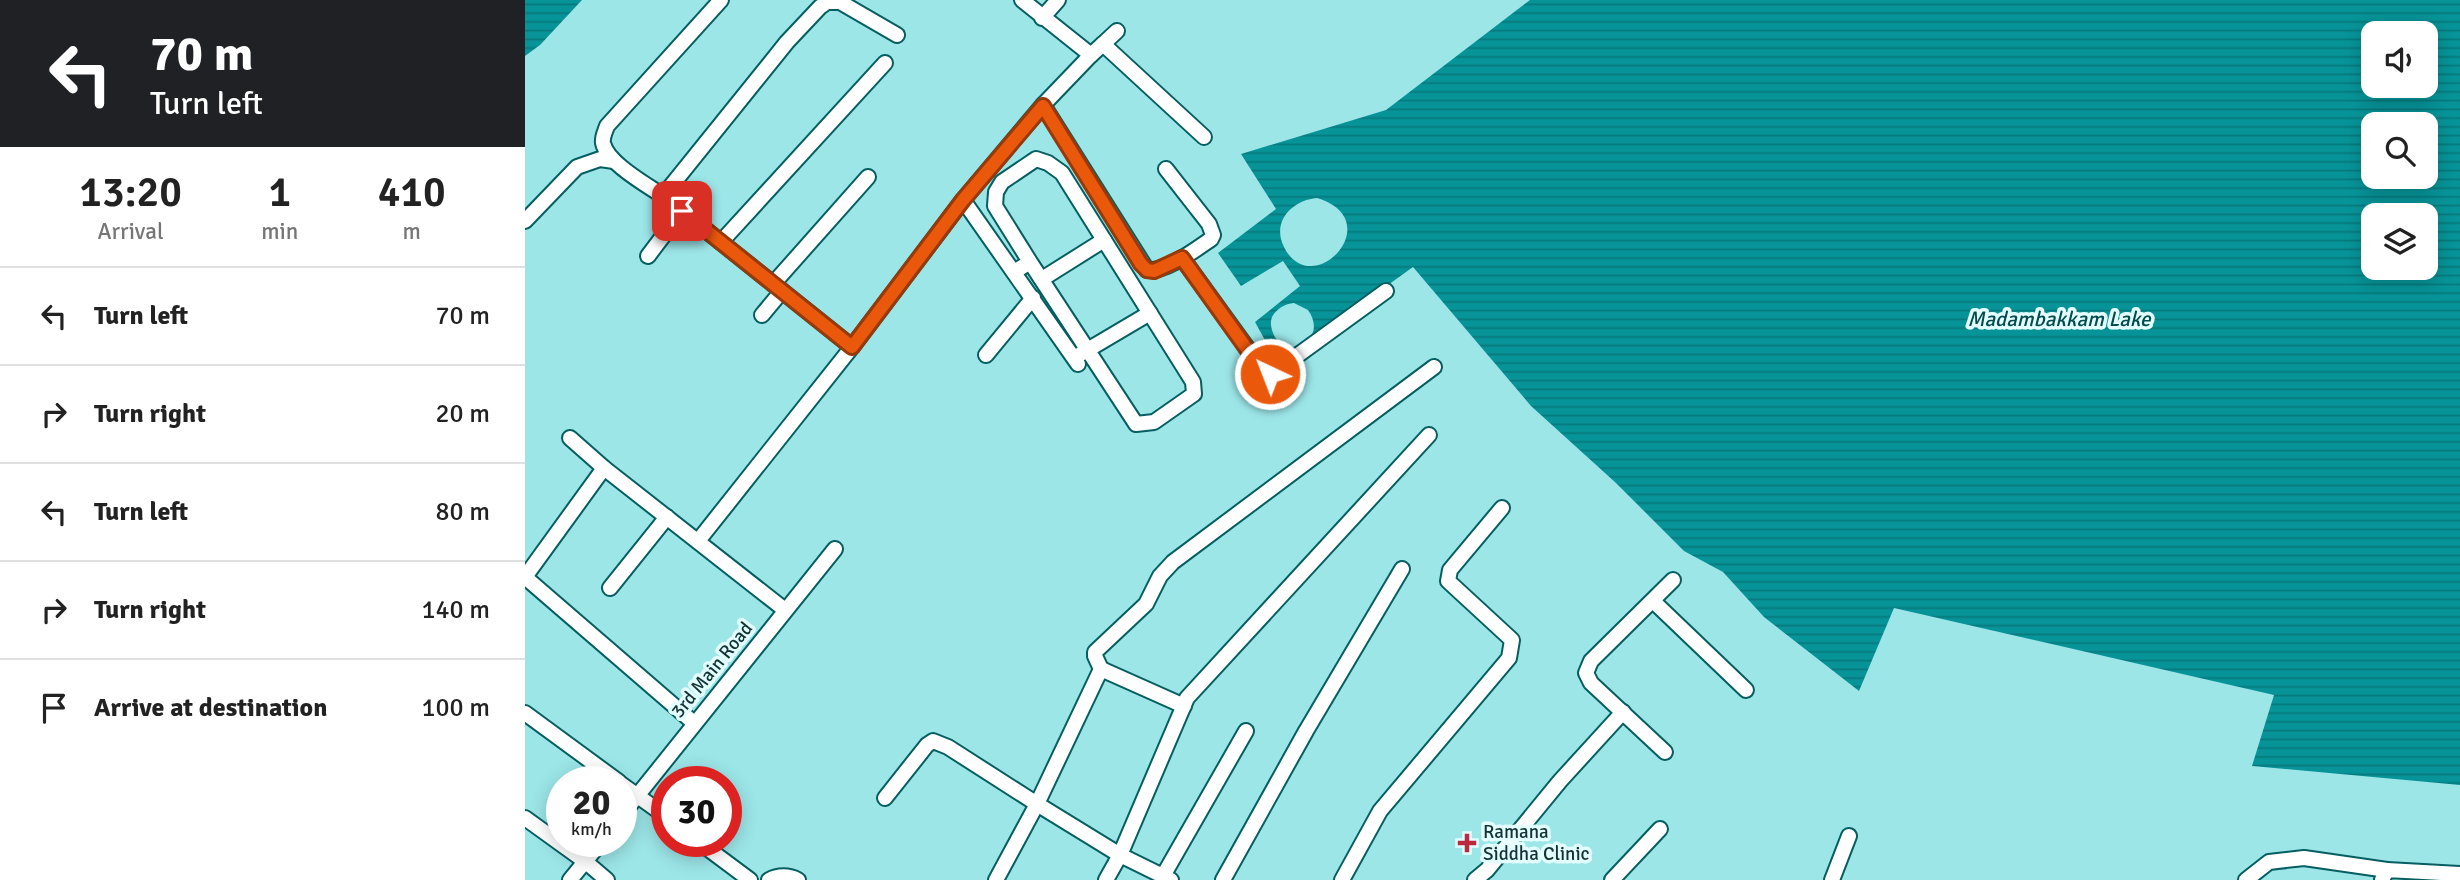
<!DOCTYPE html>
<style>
body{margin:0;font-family:Signika,sans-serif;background:#f2f2f2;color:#222;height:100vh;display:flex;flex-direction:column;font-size:26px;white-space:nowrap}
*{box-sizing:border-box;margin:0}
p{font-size:23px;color:#767676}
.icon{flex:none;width:38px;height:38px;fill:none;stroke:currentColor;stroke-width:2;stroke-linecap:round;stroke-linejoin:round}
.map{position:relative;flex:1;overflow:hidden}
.side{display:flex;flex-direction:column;background:#fff;width:525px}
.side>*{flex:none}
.hud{background:#202124;color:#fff;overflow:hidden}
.fabs{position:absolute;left:1836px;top:21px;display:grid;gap:14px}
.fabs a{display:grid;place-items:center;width:77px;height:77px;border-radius:14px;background:#fff;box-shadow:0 4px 18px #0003;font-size:35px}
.speed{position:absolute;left:21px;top:766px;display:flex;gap:14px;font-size:35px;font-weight:700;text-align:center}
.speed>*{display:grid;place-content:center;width:91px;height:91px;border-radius:50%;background:#fff;box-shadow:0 4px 18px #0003;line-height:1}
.speed small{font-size:18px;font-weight:400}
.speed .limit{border:10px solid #d22;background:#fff;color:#111}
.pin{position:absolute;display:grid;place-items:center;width:60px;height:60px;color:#fff;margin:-30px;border-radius:14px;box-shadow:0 4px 10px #0006}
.me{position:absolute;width:77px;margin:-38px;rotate:317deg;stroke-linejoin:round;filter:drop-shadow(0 0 5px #0008)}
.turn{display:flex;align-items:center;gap:24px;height:147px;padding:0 35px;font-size:32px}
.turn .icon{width:91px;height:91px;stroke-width:2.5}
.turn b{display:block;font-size:49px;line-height:60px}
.eta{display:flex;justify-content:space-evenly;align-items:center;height:119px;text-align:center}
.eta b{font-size:42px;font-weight:600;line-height:49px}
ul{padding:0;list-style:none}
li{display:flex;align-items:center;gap:21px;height:98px;padding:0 35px;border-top:2px solid #e0e0e0}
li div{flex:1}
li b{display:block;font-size:26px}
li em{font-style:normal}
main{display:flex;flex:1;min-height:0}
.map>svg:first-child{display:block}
.water{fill:url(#water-rules);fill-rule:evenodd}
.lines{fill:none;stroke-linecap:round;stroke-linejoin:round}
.street-casing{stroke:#055e61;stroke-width:18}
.street{stroke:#fff;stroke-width:14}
.route-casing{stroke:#983908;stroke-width:18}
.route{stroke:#ea580c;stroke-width:12}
.poi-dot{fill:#bb293f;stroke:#e2feff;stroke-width:2.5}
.labels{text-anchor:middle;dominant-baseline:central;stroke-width:7;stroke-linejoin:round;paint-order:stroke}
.street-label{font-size:19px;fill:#133233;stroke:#e2feff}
.poi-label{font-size:19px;fill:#133233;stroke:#e2feff;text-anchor:start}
.water-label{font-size:21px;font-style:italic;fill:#034b4e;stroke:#e2feff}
</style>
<main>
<section class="side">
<div class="hud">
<div class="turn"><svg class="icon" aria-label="left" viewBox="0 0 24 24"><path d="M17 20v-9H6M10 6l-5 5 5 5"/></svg><div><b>70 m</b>Turn left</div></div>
</div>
<div class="eta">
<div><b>13:20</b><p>Arrival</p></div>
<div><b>1</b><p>min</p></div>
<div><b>410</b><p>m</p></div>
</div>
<ul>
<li><svg class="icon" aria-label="left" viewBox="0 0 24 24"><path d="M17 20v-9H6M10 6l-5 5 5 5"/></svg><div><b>Turn left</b></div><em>70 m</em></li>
<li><svg class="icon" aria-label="right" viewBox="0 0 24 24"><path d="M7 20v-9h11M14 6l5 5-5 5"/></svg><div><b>Turn right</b></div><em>20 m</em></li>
<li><svg class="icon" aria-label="left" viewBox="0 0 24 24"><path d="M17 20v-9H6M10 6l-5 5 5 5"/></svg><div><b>Turn left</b></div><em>80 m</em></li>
<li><svg class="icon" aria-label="right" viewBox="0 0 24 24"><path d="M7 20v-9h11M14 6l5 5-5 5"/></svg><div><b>Turn right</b></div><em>140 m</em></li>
<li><svg class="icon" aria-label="arrive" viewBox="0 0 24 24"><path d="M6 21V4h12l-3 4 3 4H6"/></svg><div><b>Arrive at destination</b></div><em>100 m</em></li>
</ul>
</section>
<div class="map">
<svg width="1935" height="880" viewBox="0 0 1935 880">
<defs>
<pattern id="water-rules" width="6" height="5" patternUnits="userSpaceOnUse" patternTransform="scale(1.75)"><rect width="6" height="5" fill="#079498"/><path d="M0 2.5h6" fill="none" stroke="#07797d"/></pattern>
</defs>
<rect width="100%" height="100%" fill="#9ce6e8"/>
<g class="water">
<polygon points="0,0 57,0 15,45 0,56"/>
<path d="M1005 0H1935V785L1727 766 1749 695 1369 608 1334 691 1239 617 1198 572 1159 551 1091 483 1006 406 888 267 753 364 730 322 775 286 758 261 716 286 693 253 751 209 716 154 861 110ZM1848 33H1900V86H1848ZM1848 124H1900V177H1848ZM792 198C865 220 787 303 759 247 746 221 768 200 792 198ZM1848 215H1900V268H1848ZM769 303 783 310C805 341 759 362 748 333 746 328 745 322 747 317 752 308 760 304 769 303Z"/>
</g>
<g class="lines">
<defs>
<g id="street">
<polyline points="497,0 566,55 518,105"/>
<polyline points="517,18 533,0"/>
<polyline points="578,44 592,31"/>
<polyline points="566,55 578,44 679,137"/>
<path d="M138 196C122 185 82 163 78 143 77 137 80 132 82 126L196 0"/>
<polyline points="438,200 553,364"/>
<polyline points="0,221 52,167 75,159 89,161"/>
<polyline points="196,242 360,63"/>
<polyline points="123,256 157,211"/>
<polyline points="657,258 741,374 745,374 758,366 861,291"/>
<polyline points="489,272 505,262 470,206 471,192 477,182 511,159 523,163 537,173 668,382 669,394 629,422 611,424 505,262"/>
<polyline points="517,279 579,240"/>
<polyline points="248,284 343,177"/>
<polyline points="237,315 257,291"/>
<polyline points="327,347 138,196 262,42 295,7 302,2 315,2 372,35"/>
<polyline points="461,355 508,298"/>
<polyline points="554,355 625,313"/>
<polyline points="45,438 79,468 260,610"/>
<path d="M173 541 327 347 438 200 518 105 622 270C641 272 670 250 686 239L688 235 684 224 641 169"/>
<polyline points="0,577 169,723"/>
<polyline points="0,577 79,468"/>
<polyline points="85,588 142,517"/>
<polyline points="1128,601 1221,690"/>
<polyline points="576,669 659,706"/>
<polyline points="0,713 94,782"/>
<polyline points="1140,752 1066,683 1061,673 1066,661 1148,580"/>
<polyline points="96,784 142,817"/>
<polyline points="360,798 402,745 408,741 423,747 512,804 471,880"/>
<polyline points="96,816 310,549"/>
<polyline points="0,818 61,862 82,880"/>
<polyline points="174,842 225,880"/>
<polyline points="638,876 721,731"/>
<polyline points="45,880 76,842"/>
<path d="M244 880C253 875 264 875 273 880"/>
<polyline points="581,880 595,855 662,698 904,435"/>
<polyline points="646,880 595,855 512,804 576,669 570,656 570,652 621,604 635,576 648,562 909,367"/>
<polyline points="698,880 781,731 877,569"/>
<polyline points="817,880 855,811 984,658 987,640 923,581 925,570 977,508"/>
<polyline points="950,880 962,870 1035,781 1098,712"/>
<polyline points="1087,880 1135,829"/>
<polyline points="1307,880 1324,836"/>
<polyline points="1721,880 1744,862 1779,858 1862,870"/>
<polyline points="1857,880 1862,870 1935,874"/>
</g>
</defs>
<use href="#street" class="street-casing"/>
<use href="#street" class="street"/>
</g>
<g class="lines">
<defs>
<polyline id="route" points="157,211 327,347 438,200 518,106 616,264 622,270 629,271 657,258 737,370 741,374 745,374"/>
</defs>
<use href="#route" class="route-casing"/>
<use href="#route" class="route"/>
</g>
<path class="poi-dot" d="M938.5 832.5h7v7h7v7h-7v7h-7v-7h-7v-7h7z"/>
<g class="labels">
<g class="street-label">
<text transform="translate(187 670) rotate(-51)">3rd Main Road</text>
</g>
<g class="poi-label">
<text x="958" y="832">Ramana<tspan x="958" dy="22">Siddha Clinic</tspan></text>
</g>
<g class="water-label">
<text x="1534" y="319">Madambakkam Lake</text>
</g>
</g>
</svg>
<div class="fabs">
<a><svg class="icon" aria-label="sound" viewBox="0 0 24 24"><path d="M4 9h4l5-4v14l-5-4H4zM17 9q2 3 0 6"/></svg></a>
<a><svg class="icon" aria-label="search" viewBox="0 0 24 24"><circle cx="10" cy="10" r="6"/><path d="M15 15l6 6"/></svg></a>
<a><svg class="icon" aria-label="layers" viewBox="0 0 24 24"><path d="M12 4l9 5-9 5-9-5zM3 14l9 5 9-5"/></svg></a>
</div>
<div class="speed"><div>20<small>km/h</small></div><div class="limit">30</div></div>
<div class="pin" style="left:157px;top:211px;background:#d93025"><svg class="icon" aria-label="arrive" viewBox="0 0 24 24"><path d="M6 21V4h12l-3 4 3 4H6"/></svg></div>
<svg class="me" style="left:745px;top:374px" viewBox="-20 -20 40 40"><circle r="17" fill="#ea580c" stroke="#fff" stroke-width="3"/><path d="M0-11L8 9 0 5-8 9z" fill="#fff"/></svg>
</div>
</main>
